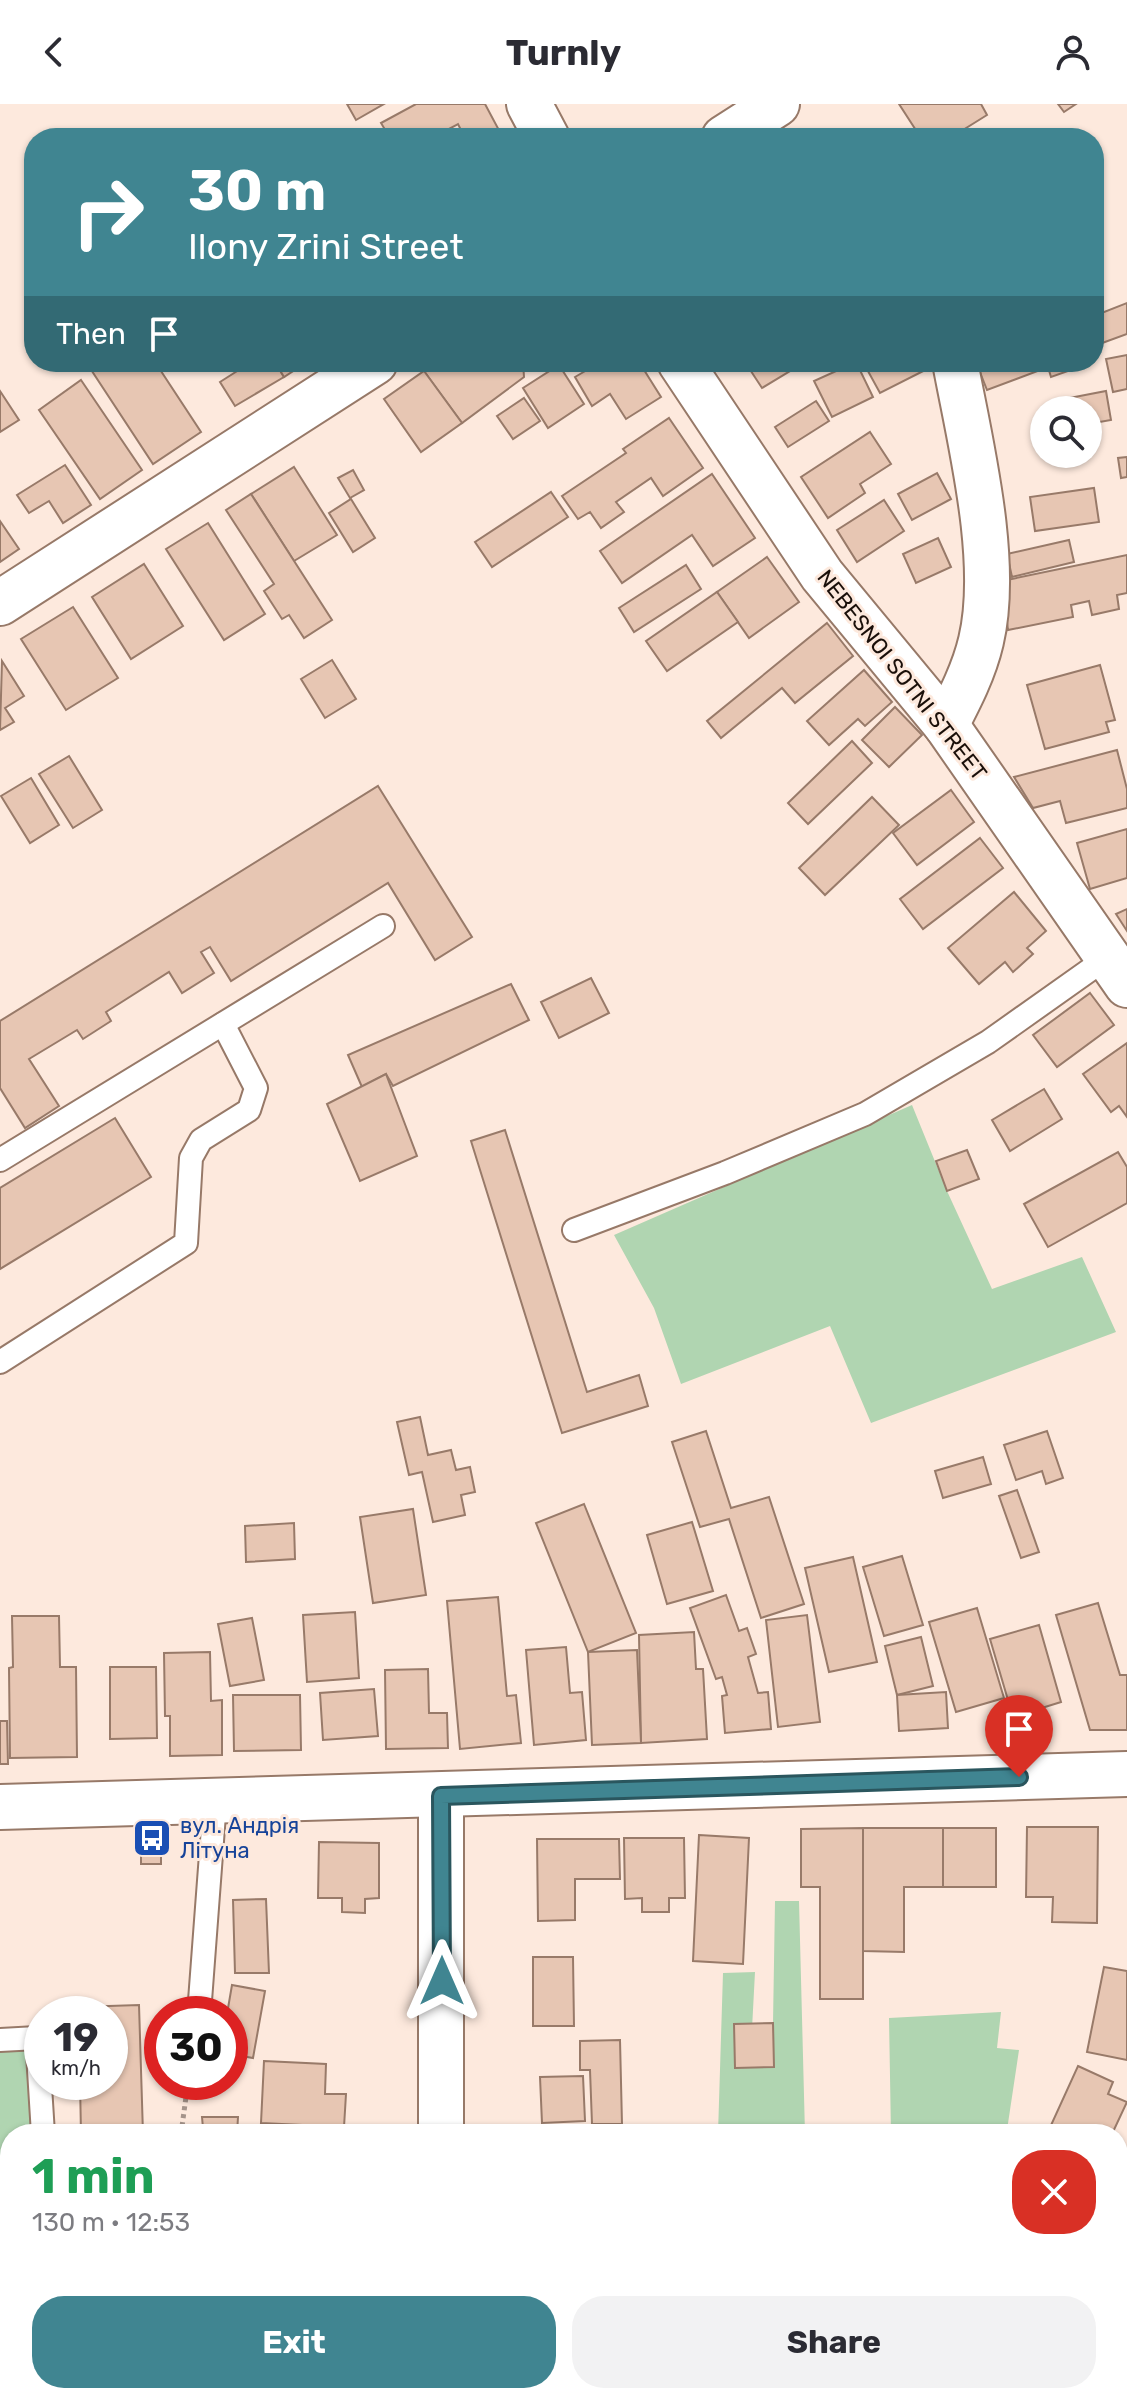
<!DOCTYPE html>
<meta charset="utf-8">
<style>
body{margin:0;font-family:Rubik,sans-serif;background:#f2f2f3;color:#2b2b33;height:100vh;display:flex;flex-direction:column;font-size:30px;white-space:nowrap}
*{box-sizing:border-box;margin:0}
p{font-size:26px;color:#7c7c81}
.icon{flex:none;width:44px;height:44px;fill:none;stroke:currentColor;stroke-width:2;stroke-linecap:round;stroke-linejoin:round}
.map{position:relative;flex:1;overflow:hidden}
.side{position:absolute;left:0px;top:2020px;width:1128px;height:280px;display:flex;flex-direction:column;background:#fff;border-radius:32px 32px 0 0;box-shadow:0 2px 6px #0004}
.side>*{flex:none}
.top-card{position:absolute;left:24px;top:24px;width:1080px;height:244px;border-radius:32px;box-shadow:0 2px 6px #0004;background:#408591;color:#fff;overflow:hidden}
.tools{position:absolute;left:1030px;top:292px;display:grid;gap:16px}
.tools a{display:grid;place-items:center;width:72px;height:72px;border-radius:50%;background:#fff;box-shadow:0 2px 6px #0004;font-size:40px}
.speed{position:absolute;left:24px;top:1892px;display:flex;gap:16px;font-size:40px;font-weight:700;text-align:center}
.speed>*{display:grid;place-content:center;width:104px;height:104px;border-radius:50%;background:#fff;box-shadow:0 2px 6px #0004;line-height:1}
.speed small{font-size:20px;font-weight:400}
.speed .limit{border:12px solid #d22;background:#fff;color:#111}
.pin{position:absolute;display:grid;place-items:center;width:68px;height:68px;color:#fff;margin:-82px -34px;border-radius:50% 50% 50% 0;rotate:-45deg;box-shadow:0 0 8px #0007}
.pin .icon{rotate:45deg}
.me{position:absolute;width:88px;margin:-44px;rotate:0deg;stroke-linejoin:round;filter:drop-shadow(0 0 6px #0008)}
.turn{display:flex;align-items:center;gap:28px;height:168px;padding:0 32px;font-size:36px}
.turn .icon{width:104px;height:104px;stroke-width:2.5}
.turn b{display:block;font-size:56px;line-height:68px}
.then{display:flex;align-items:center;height:76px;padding:0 32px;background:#0003;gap:16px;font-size:30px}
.round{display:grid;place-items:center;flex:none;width:84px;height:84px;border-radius:32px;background:#f2f2f3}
.head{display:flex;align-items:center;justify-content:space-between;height:136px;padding:0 32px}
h1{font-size:48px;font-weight:700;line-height:60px;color:#1e9e55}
.primary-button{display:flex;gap:16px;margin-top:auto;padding:16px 32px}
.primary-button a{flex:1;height:92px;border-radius:32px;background:#408591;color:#fff;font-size:32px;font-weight:700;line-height:92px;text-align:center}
.primary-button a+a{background:#f2f2f3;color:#2b2b33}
header{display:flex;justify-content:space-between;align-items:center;height:104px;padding:0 32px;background:#fff;font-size:36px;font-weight:700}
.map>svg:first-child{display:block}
.green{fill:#b0d5b1}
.building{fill:#e7c6b3;stroke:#987a69;stroke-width:2}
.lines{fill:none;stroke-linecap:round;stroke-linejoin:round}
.service-casing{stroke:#977968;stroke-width:26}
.minor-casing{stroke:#977968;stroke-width:48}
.tertiary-casing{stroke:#977968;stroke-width:48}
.secondary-casing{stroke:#977968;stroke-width:48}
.path{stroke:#a5948b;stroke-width:5;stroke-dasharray:4 4;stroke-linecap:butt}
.service{stroke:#fff;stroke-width:22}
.minor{stroke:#fff;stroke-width:44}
.tertiary{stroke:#fff;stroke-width:44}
.secondary{stroke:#fff;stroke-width:44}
.route-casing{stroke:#2a565e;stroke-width:20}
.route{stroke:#408591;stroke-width:14}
.labels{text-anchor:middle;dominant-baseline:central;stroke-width:6;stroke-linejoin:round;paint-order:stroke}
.street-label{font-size:22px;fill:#1a0f09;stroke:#fde9dd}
.transit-label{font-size:22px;fill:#164399;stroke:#fde9dd;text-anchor:start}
</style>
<header><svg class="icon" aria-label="back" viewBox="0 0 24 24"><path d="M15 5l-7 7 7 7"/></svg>Turnly<svg class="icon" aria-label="person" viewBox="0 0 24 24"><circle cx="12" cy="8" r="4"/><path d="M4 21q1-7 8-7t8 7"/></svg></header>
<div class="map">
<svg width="1127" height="2300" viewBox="0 0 1127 2300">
<rect width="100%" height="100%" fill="#fde9dd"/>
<g class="green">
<polygon points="912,1001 947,1087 992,1185 1082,1153 1116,1228 871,1319 830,1222 681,1280 654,1204 614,1131"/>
<polygon points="775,1797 799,1797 805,2030 718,2030 723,1869 755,1868 750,1963 773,1919"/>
<polygon points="1001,1908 997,1944 1019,1946 1007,2026 1031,2030 891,2030 889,1914"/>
<polygon points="37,1934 43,2030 10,2030 10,2113 0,2113 0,1936"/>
<polygon points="1118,2044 1127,2048 1127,2300 990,2300 994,2290 1118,2290"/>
</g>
<g class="building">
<polygon points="347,0 384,0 356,16"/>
<polygon points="416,0 485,0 501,30 493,34 465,34 458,20 432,34 390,34 381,19"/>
<polygon points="899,0 981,0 987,11 950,34 921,34"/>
<polygon points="1058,0 1076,0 1064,8"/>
<polygon points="1127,199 1127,230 1094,242 1094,212"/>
<polygon points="1127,251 1127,285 1113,288 1106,255"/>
<polygon points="86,258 155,258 201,328 153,360"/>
<polygon points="242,258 275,258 284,273 235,302 220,278 245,262"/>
<polygon points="275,258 299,258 301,262 284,273"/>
<polygon points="437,258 523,258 524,273 462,319 424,267"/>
<polygon points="558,258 575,258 563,265"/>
<polygon points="582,258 639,258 661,293 626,315 610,290 592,302 575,273 587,266"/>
<polygon points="745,258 805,258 762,284"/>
<polygon points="856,258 873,293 832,313 814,277"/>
<polygon points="863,258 941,258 880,289"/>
<polygon points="976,258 1068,258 1071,266 1051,273 1048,263 987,286"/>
<polygon points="559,261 584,300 548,324 523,284"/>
<polygon points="424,267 462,319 421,348 384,295"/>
<polygon points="81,276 142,366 100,395 39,306"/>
<polygon points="0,287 19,316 0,328"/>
<polygon points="1106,287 1111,316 1088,320 1088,306 1061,306 1059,296"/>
<polygon points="524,294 540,317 513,335 497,312"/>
<polygon points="816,297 829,317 788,343 775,323"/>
<polygon points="669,314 703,364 663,392 651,374 616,398 624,408 601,424 590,408 578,415 562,392 626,349 623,345"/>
<polygon points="870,328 891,360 860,380 865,389 828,414 801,373"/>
<polygon points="1127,353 1127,373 1121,374 1118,354"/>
<polygon points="65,361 91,401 63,419 49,397 29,409 17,391"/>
<polygon points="294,363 337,431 294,457 251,390"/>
<polygon points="353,366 364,386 350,394 338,374"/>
<polygon points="937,369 951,395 912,416 898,390"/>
<polygon points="712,370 755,434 713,462 692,431 622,479 600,447"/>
<polygon points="1094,384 1099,418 1035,427 1030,393"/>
<polygon points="551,388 568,413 492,463 475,438"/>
<polygon points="251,390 332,516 304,534 289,511 282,515 264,487 274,480 226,406"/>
<polygon points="351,395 375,434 353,448 329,409"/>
<polygon points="884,396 904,427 857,458 837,426"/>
<polygon points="0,417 19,445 0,458"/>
<polygon points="208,419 265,510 224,536 166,445"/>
<polygon points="938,434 951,463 916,479 903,450"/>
<polygon points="1069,436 1074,458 1012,473 1007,450"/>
<polygon points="1127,451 1127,489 1117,491 1119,505 1092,511 1089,497 1071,501 1073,513 1008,526 1002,477"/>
<polygon points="767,453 799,498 749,534 717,488"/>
<polygon points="144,460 183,522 131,555 92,493"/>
<polygon points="686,461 701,485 634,528 619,504"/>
<polygon points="717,488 738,518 667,567 646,537"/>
<polygon points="73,503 118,574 66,606 21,535"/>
<polygon points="827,519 853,552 795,599 782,584 721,634 707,617"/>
<polygon points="332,556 356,595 325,614 301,575"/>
<polygon points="2,557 24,592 5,604 14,618 0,626"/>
<polygon points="1100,561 1115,616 1106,618 1109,628 1045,645 1027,581"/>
<polygon points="864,566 892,598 865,622 858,615 829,641 807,617"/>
<polygon points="895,603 922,631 889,663 862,636"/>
<polygon points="852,637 872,659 808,720 788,699"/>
<polygon points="1117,646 1127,685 1127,704 1066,719 1060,697 1033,704 1014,673"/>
<polygon points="69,652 102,706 73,724 39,670"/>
<polygon points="31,674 59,721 30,739 1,692"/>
<polygon points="378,682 472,833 435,856 388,779 231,877 210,843 201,848 214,869 182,889 169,868 106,908 111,917 83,935 77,926 29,955 59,1002 25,1024 0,984 0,917"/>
<polygon points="951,686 974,718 917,761 893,729"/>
<polygon points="872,693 899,721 825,791 799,764"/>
<polygon points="1127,725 1127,774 1090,785 1077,739"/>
<polygon points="980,734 1003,764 923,825 900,795"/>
<polygon points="1014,788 1046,827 1027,844 1033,850 1013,868 1005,858 979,880 948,844"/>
<polygon points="1127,805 1127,827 1116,810"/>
<polygon points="591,874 609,909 559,934 541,898"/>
<polygon points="511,880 529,916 393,982 386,970 362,983 348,951"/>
<polygon points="1090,889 1114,921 1057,963 1033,931"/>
<polygon points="1127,939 1127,1013 1119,1002 1111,1008 1083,970"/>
<polygon points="386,970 417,1052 360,1077 327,1000"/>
<polygon points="1044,985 1062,1015 1010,1047 992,1016"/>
<polygon points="115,1014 151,1073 0,1165 0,1084"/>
<polygon points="505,1026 587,1288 639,1271 648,1302 562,1329 471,1037"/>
<polygon points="967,1046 979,1075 947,1087 936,1057"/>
<polygon points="1118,1048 1127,1063 1127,1099 1048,1143 1024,1100"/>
<polygon points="420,1313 428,1351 451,1346 456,1366 470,1363 475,1388 461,1391 465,1411 433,1418 422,1368 409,1371 397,1318"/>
<polygon points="706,1327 731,1404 769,1393 804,1500 761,1514 729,1415 700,1423 672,1338"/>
<polygon points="1047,1327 1063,1374 1046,1380 1042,1367 1016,1376 1004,1341"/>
<polygon points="983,1353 991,1380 943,1394 935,1367"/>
<polygon points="1017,1386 1039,1448 1021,1454 999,1392"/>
<polygon points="584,1400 636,1529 588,1548 536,1419"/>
<polygon points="413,1405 426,1491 373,1499 360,1413"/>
<polygon points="692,1418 713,1487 667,1500 647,1431"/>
<polygon points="294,1419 295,1455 246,1458 245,1422"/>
<polygon points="902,1452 923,1521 884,1532 863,1463"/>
<polygon points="853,1453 877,1558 829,1568 805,1464"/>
<polygon points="726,1491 739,1527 747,1524 756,1550 748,1553 758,1589 768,1588 771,1625 725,1629 722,1592 727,1591 722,1573 716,1575 690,1504"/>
<polygon points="498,1493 507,1592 516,1591 521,1639 460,1645 447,1497"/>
<polygon points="1098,1499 1120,1571 1127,1571 1127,1626 1090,1626 1056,1511"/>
<polygon points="977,1504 1004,1594 956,1608 929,1518"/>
<polygon points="355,1508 359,1574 307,1578 303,1511"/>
<polygon points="807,1511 820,1618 778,1623 766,1516"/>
<polygon points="12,1512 59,1512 60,1563 76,1563 77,1653 10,1654 9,1564 13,1563"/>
<polygon points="252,1514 264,1576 230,1582 218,1520"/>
<polygon points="1039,1521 1061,1598 1013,1613 990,1535"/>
<polygon points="694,1528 696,1565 703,1565 707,1635 641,1639 639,1531"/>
<polygon points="921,1533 933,1582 897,1591 885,1542"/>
<polygon points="566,1543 570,1589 582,1588 586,1636 534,1641 526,1546"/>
<polygon points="637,1546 641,1639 592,1641 588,1548"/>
<polygon points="210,1548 211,1597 222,1596 222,1651 170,1652 170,1612 165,1612 164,1549"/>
<polygon points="110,1563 156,1563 157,1634 110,1635"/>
<polygon points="428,1565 429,1609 447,1609 448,1644 386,1645 385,1566"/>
<polygon points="374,1585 378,1632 323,1636 320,1589"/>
<polygon points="946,1588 948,1624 899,1627 897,1591"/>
<polygon points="233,1591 300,1591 301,1646 234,1647"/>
<polygon points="0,1617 7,1617 8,1660 0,1660"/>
<polygon points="1027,1723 1098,1723 1097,1819 1052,1818 1053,1793 1026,1793"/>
<polygon points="863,1724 863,1895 820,1895 820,1783 801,1783 801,1725"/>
<polygon points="863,1724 943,1724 943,1783 904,1783 904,1848 863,1847"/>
<rect x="943" y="1724" width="53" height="59"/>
<polygon points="699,1731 749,1734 743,1860 693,1857"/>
<polygon points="624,1734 684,1734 685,1794 669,1794 669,1808 642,1808 642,1794 625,1795"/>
<polygon points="537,1735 619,1735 620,1775 575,1775 575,1816 538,1817"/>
<rect x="141" y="1737" width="20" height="23"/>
<polygon points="319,1738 379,1739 379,1794 365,1795 365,1809 342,1808 342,1794 318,1794"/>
<polygon points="266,1795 269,1869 235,1869 233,1796"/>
<polygon points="533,1853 573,1853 574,1922 533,1922"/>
<polygon points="1104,1863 1127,1867 1127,1956 1087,1948"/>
<polygon points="232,1881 265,1887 253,1954 230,1950 230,1910 227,1910"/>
<polygon points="139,1901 143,2030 81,2030 80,1978 110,1978 110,1910 78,1910 78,1903"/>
<polygon points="773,1919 774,1963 735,1964 734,1920"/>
<polygon points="620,1936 622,2020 592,2020 590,1966 580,1966 580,1937"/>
<polygon points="264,1957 326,1960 325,1990 346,1990 344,2023 261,2019"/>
<polygon points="1078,1962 1113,1978 1108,1990 1127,1998 1112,2030 1096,2026 1094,2030 1047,2030"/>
<polygon points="583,1972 585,2017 542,2019 540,1973"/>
<polygon points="202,2013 238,2013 237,2030 190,2030 190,2024 203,2024"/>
<polygon points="10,2275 10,2290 50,2290 50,2300 0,2300 0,2276"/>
</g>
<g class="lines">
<defs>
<g id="service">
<polyline points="0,1056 383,822"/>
<polyline points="574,1126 725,1069 865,1010 988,938 1108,853"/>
<polyline points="0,1258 186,1139 191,1054 201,1036 249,1006 256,984 223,920"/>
<polyline points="199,1910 215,1697"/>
<polyline points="0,1936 37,1934 43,2030"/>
</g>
<g id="minor">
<polyline points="529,0 547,34"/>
<polyline points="680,258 822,471 946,621 1127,881"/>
<path d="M946 621C960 594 974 567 981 537 1000 457 970 338 955 258"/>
<polyline points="441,1692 441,2030"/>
<polyline points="441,2300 441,2290"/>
</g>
<g id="tertiary">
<polyline points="724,34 777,0"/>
<polyline points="0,499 375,258"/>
</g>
<polyline id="secondary" points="0,1703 1127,1670"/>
</defs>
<use href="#service" class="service-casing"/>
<use href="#minor" class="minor-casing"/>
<use href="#tertiary" class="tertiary-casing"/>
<use href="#secondary" class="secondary-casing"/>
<g class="path">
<polyline points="181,2030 188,1978"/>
<polyline points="0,2122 10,2122"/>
<polyline points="0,2255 10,2255"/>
</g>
<use href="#service" class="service"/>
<use href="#minor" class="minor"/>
<use href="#tertiary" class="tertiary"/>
<use href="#secondary" class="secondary"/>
</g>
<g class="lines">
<defs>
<polyline id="route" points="442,1877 441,1692 1019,1673"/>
</defs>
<use href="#route" class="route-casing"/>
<use href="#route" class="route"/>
</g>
<defs>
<symbol id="bus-square" viewBox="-11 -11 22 22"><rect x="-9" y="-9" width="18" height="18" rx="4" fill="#1a4fb4" stroke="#fde9dd"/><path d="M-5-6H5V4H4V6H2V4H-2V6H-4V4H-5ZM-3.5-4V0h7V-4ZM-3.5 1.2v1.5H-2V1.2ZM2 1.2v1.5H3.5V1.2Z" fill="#fff"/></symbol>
</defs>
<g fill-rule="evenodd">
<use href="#bus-square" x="130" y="1712" width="44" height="44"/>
</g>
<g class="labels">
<g class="street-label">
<text transform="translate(902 571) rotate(52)">NEBESNOI SOTNI STREET</text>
</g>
<g class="transit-label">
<text x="180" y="1721">вул. Андрія<tspan x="180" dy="25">Літуна</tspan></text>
</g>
</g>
</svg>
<div class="tools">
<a><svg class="icon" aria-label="search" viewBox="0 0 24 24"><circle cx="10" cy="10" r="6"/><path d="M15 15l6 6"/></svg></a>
</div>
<div class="speed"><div>19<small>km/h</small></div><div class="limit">30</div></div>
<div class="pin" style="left:1019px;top:1673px;background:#d93025"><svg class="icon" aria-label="arrive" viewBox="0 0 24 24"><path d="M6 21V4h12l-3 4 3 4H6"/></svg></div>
<svg class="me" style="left:442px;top:1877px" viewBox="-20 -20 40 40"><path d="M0-17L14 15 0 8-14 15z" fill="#408591" stroke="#fff" stroke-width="4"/></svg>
<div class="top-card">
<div class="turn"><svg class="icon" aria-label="right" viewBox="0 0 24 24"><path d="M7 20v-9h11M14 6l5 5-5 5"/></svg><div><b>30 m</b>Ilony Zrini Street</div></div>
<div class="then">Then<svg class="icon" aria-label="arrive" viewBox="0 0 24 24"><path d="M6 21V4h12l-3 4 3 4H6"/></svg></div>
</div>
<section class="side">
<div class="head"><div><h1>1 min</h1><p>130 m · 12:53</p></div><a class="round" style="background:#d93025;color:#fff"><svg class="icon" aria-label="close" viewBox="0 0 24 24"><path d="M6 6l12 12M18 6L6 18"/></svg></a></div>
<div class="primary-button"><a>Exit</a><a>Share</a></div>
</section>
</div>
